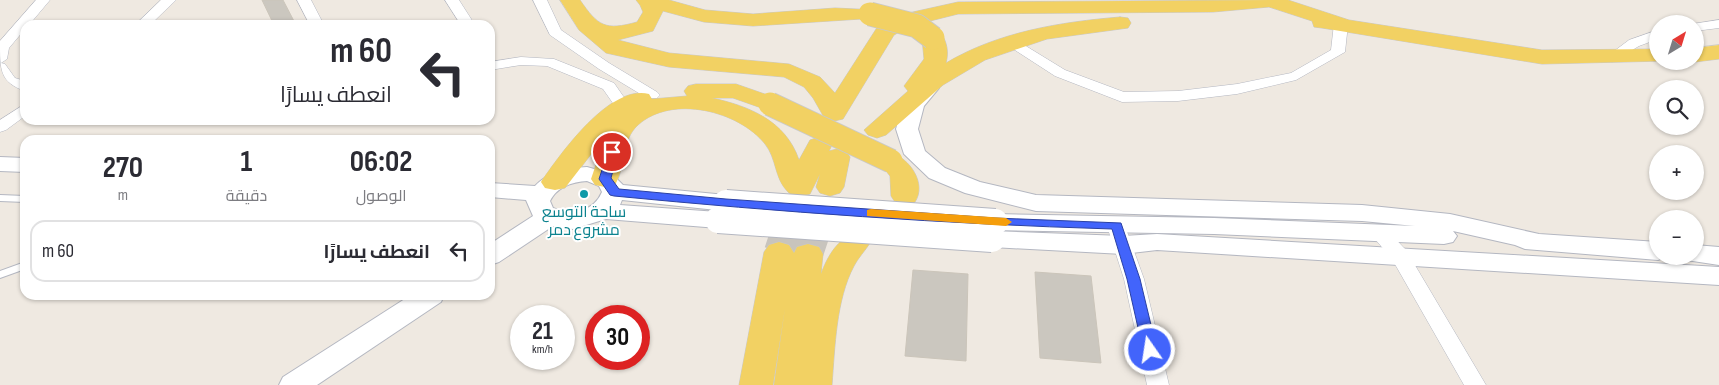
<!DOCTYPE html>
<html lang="ar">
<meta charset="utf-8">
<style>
body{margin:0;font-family:"Sofia Sans Condensed",Cairo,sans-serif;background:#f2f2f3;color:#2b2b33;direction:rtl;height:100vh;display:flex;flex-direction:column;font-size:19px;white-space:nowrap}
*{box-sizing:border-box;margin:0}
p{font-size:16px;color:#7c7c81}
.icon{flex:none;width:28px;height:28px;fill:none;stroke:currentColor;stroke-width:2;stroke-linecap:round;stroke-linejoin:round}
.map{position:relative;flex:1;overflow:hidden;direction:ltr}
.side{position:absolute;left:20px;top:135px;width:475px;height:165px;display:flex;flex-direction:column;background:#fff;border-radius:15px;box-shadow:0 1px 4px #0004;direction:rtl}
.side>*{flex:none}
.guide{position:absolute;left:20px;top:20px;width:475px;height:105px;border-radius:15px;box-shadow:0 1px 4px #0004;direction:rtl;background:#fff;color:#2b2b33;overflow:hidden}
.needle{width:32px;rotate:38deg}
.controls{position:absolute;left:1649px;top:15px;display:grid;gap:10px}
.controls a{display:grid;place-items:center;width:55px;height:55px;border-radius:50%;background:#fff;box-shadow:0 1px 4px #0004;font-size:25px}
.speed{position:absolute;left:510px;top:305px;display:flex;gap:10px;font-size:25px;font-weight:700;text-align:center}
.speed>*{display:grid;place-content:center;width:65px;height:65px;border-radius:50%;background:#fff;box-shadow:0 1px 4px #0004;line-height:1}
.speed small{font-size:12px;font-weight:400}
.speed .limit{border:8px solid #d22;background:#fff;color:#111}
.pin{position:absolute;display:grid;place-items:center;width:42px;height:42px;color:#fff;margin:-21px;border:2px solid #fff;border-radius:50%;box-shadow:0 1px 5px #0007}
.me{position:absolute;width:55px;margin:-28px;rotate:347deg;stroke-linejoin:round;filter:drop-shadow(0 0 4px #0008)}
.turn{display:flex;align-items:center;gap:18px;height:105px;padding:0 20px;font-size:22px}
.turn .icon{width:65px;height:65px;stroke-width:2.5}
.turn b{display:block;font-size:35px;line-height:42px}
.eta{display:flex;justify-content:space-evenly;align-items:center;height:85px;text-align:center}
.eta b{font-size:30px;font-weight:700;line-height:35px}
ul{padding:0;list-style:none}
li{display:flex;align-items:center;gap:15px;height:62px;margin:0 10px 8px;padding:0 10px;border:2px solid #e1e1e2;border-radius:15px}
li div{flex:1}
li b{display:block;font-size:19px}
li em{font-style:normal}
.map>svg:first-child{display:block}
.building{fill:#cbc7bf;stroke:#cbc5ba}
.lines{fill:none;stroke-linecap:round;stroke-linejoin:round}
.primary-tunnel{stroke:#c8c4bd;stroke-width:30;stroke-dasharray:30 15;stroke-linecap:butt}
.lane-casing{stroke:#b4b7c1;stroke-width:2}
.street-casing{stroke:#b4b7c1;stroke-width:1}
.secondary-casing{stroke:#b4b7c1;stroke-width:2}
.primary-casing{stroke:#c9c9c9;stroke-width:1}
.lane{fill:#fff;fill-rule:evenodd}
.street{fill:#fff;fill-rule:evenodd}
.secondary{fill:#fff;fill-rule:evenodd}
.primary{fill:#f2d163;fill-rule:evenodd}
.secondary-bridge-casing{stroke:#b4b7c1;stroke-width:28;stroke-linecap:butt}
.primary-bridge-casing{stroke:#c9c9c9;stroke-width:25;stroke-linecap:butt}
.secondary-bridge{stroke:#fff;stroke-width:26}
.primary-bridge{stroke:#f2d163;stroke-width:23}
.route{fill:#4264fb;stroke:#2b41a3}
.slow{fill:#f59e0b}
.culture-dot{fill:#0f9aa8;stroke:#fff;stroke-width:2}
.labels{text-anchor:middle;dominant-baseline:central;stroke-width:4;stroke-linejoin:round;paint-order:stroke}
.culture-label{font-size:16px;fill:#0d838f;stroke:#fff}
</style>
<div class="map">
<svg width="1719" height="385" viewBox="0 0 1719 385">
<rect width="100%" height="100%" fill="#efe9e1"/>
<g class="building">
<polygon points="262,0 283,0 296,25 274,25"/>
<polygon points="913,270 968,274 966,361 905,356"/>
<polygon points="1035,272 1091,276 1101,363 1040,358"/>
</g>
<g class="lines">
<g class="primary-tunnel">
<polyline points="779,252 796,201"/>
<polyline points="808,254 825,203"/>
</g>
<defs>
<g id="lane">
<polygon points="0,195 25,196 25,202 0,201"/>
<polygon points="25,262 25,269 0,278 0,271"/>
</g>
<g id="street">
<path d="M36 0H50L29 25H25V29L9 48 7 59 1 63 5 64 15 78 25 81V91C0 82 0 71 0 41Z"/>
<polygon points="161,0 176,0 150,25 135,25"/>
<polygon points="297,0 311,0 324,25 310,25"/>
<polygon points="445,0 459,0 475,25 461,25"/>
<polygon points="533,0 547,0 561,30 609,63 657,92 660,95 657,98 647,98 599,69 550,35"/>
<polygon points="1341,20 1348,24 1345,52 1296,80 1237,94 1178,101 1122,102 1055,76 1004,43 1011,39 1016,40 1065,70 1124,92 1178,91 1237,84 1291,73 1331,50 1334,24"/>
<polygon points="1719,20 1719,28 1695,31 1695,24 1692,24"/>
<polygon points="1658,30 1658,39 1639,46 1612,62 1605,58 1629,40"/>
<polygon points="521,57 554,59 614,83 630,106 622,111 617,109 603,89 547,66 521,65 490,70 490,62"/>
<polygon points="25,104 25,116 6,130 0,132 0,120"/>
<polygon points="1116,220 1122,222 1125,226 1144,279 1169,385 1147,385 1124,279 1107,226 1110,222"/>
<polygon points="1378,226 1385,228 1406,250 1486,385 1464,385 1392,259 1369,232 1371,228"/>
</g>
<g id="secondary">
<polygon points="929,82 936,84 939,88 924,106 918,129 925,151 945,168 980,182 1036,195 1362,205 1450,214 1539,234 1658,242 1658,256 1668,256 1658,260 1525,249 1515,245 1453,231 1457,236 1453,242 1444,244 1214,234 995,230 986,228 983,222 986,216 995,214 1214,218 1415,226 1362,221 1036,211 965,193 929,178 904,154 896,129 903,105 922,84"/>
<polygon points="0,157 25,158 25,172 0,171"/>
<path d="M587 167 612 174 623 185 726 195 735 198 738 203 735 208 726 211 622 200 620 205 718 212 727 214 730 220 727 226 718 228 606 219 573 229 553 226 499 262 490 265V244L533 216 526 200 490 197V183L535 186C548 172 569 168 587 167ZM587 181 599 186 602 192C594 211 572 217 553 208L550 201C557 187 572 182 587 181Z"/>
<polygon points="992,231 1123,236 1157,234 1719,267 1719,285 1157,250 1123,254 992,247 983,245 979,239 983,233"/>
<polygon points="1695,245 1719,247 1719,265 1686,260 1684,256 1695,256"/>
<polygon points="411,295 444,295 441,302 317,385 279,385 283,377"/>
</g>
<g id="primary">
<path d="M560 0H580C598 26 605 31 637 22L643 12 640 5 636 0H669L705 10 753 14 835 8 877 10 881 14 877 18 753 26 704 22 663 11 653 31 618 40 669 53 789 64 820 77 835 93 878 26 895 16 958 2 1288 0 1349 20 1542 50 1658 49V61H1664L1542 64 1322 28 1314 27 1312 21 1269 7 1213 12 958 14 910 26 894 35 843 119 834 121 825 119 813 98 804 87 784 77 669 67 606 53 579 30Z"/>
<path d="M1120 17 1128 18 1131 23 1128 28 1047 39 985 60 943 85 886 135 877 138 868 135 864 130 908 91 904 86 924 59 922 38 925 33 933 31 941 33C947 42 949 52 946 63 998 32 1060 22 1120 17Z"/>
<polygon points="1719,45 1719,59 1695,62 1693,61 1695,61 1695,48"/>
<path d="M696 84H736L779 99 782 104 779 109 770 111 733 98H712C749 106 786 121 799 160L810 140 819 137 828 140 832 145 829 151 837 149 846 151 850 157 844 187 840 193 830 196 820 193 816 187 820 174 810 194C802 196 794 198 788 192 774 178 777 159 765 144 739 111 672 94 638 125 621 140 626 167 615 185L605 187 595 185 591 179 606 135 565 188 555 190 545 188 541 182C561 153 610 84 649 94L652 99 687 96 684 91 688 86Z"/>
<path d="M891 153C910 158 927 184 915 202L905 205 895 202 891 196 890 176 878 161 882 155Z"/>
<path d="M855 233 865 236 870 243C865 251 858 258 854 266 836 300 835 347 832 385H774L785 308 773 385H739L764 252 769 245 779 242 789 245 794 253 797 247 808 244 819 247 823 254 821 274C827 257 838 238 855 233Z"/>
</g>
</defs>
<use href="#lane" class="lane-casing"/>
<use href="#street" class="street-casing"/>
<use href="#secondary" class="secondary-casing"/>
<use href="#primary" class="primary-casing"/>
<use href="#lane" class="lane"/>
<use href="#street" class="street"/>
<use href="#secondary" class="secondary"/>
<use href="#primary" class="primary"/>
<defs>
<g id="secondary-bridge">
<polyline points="726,203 995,222"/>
<polyline points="718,220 992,239"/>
</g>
<g id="primary-bridge">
<polyline points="870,14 917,26 933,38"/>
<polyline points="770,104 891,161"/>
</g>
</defs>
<use href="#secondary-bridge" class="secondary-bridge-casing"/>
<use href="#primary-bridge" class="primary-bridge-casing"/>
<use href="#secondary-bridge" class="secondary-bridge"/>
<use href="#primary-bridge" class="primary-bridge"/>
</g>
<path class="route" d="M609 149H612L618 152 611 178 619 189 726 199 995 218 1121 223 1140 279 1157 350 1150 355 1143 350 1127 279 1112 229C945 224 780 212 614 196L610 195 599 179Z"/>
<polygon class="slow" points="871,209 1006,218 1012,222 1006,226 867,216 867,210"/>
<circle class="culture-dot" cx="584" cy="194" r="5"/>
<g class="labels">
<g class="culture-label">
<text x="584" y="212">ساحة التوسع<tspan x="584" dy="18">مشروع دمر</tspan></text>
</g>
</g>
</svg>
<div class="controls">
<a><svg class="needle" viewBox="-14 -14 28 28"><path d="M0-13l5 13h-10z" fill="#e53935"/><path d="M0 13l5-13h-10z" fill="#7c7c81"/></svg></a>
<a><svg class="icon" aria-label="search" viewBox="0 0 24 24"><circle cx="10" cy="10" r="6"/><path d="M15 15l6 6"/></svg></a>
<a>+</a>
<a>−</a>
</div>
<div class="speed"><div>21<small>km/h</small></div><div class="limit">30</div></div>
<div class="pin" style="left:612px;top:152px;background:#d93025"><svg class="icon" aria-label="arrive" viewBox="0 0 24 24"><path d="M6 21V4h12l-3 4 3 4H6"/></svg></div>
<svg class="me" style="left:1150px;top:350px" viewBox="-20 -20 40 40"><circle r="17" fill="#4264fb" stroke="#fff" stroke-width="3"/><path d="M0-11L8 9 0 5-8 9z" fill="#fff"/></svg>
<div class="guide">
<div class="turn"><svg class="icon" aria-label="left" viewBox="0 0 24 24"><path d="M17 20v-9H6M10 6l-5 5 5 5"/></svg><div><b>60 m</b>انعطف يسارًا</div></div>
</div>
<section class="side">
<div class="eta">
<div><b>06:02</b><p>الوصول</p></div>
<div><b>1</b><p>دقيقة</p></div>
<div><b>270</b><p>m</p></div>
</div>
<ul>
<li><svg class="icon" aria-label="left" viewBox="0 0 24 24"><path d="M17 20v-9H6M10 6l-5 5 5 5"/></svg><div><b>انعطف يسارًا</b></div><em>60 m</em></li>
</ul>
</section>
</div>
